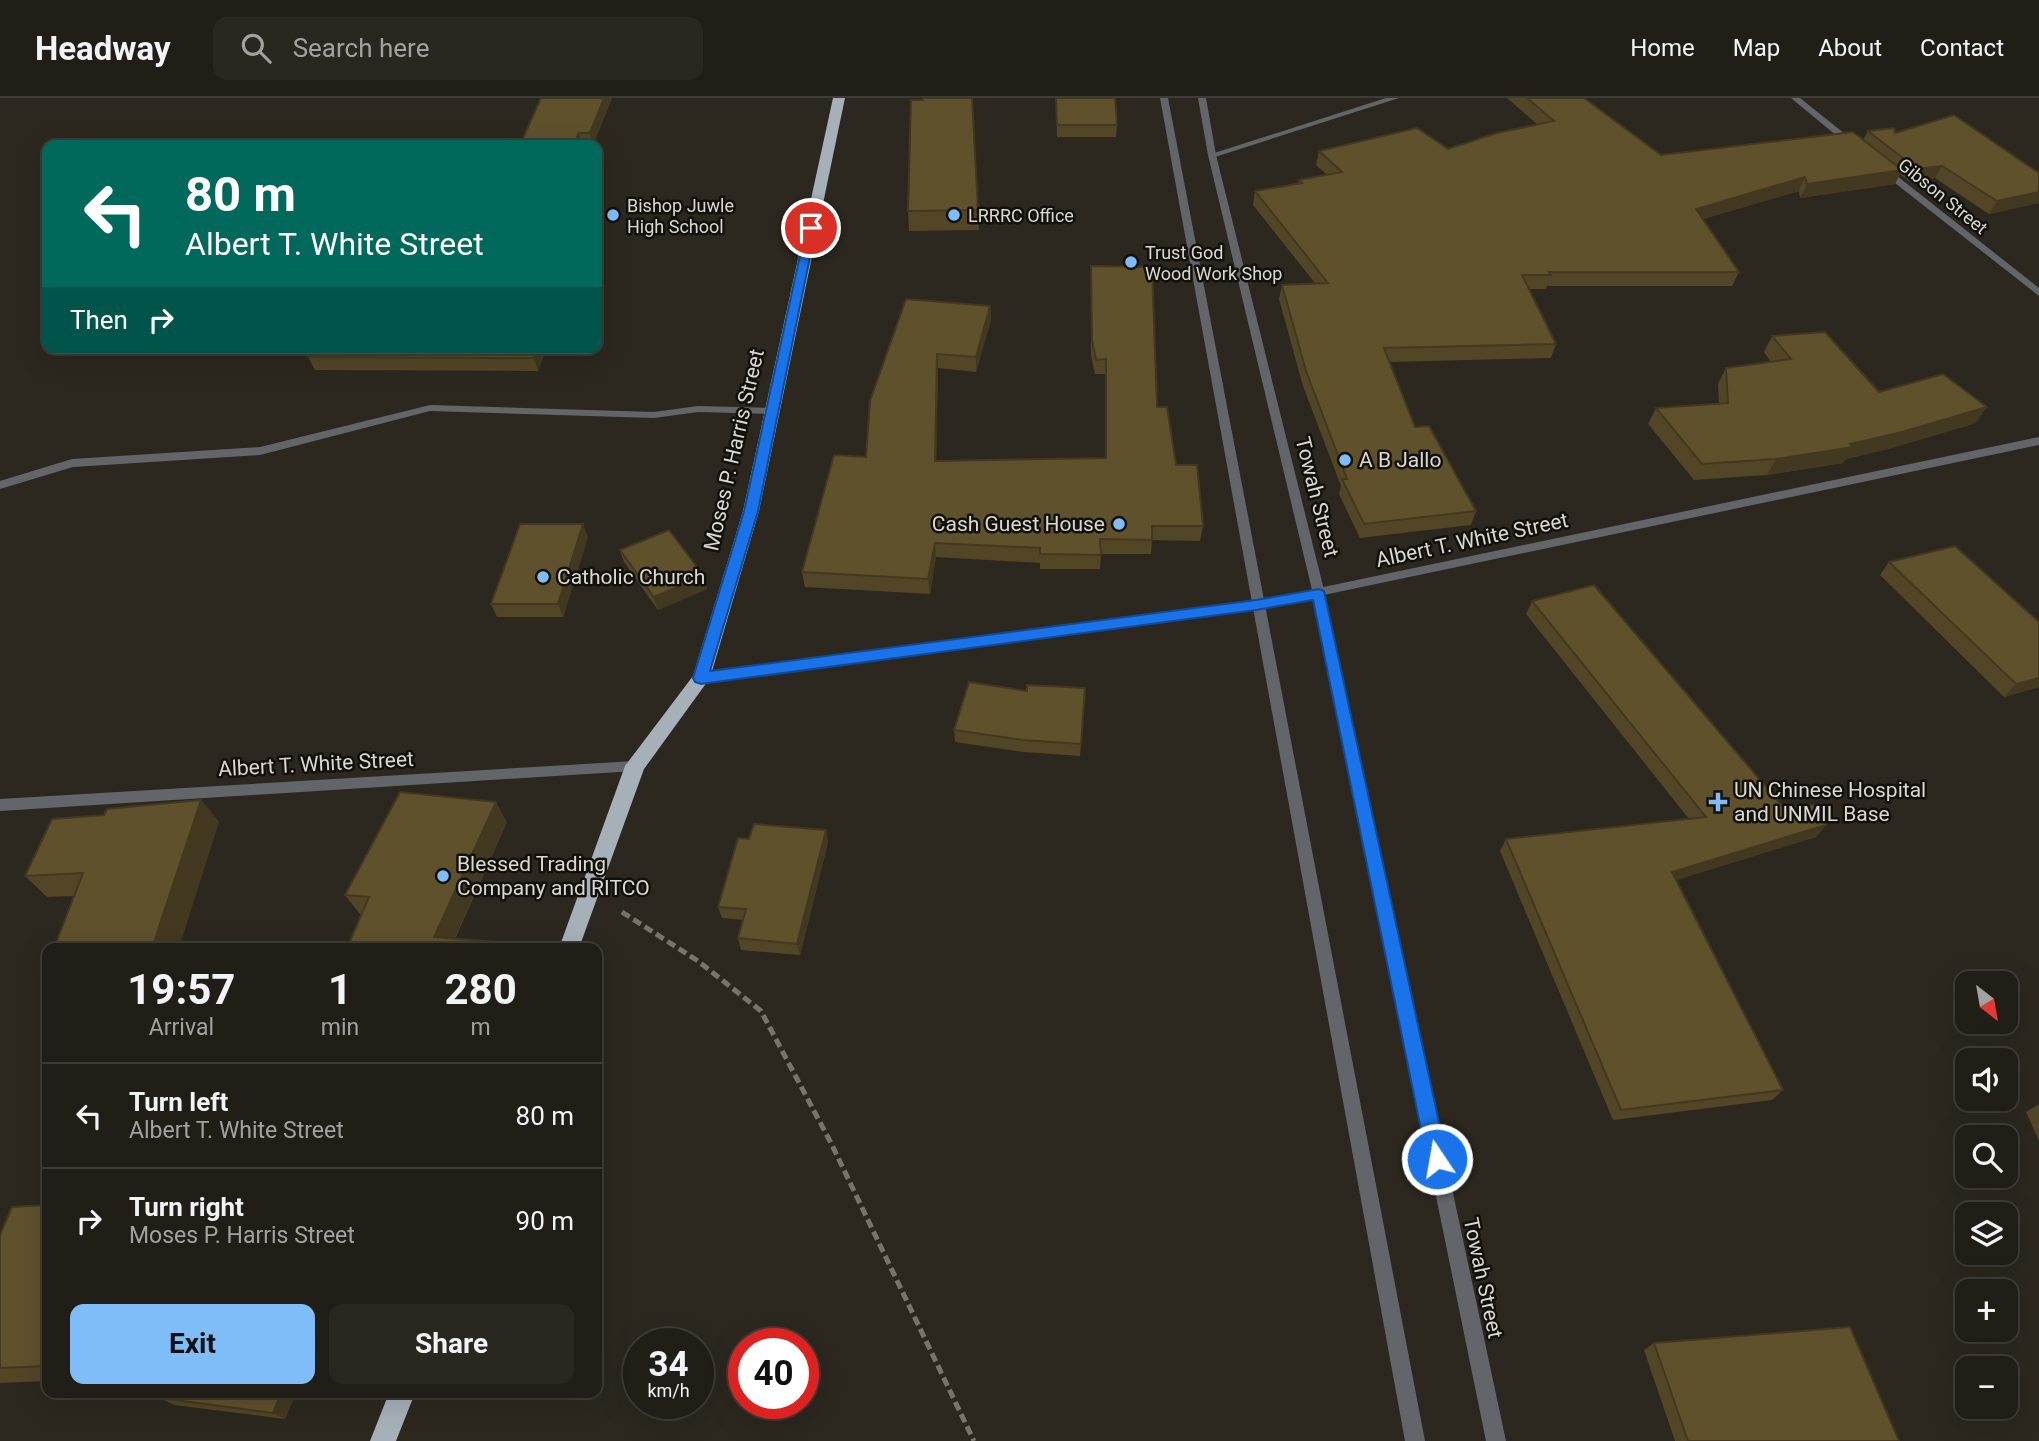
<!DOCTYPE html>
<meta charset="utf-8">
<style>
body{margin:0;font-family:Roboto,sans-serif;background:#292720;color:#f1f3f6;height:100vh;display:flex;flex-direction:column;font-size:26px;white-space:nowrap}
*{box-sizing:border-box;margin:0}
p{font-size:23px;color:#a2a2a1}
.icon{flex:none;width:38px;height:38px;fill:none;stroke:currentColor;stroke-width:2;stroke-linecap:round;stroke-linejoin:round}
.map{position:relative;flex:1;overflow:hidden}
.side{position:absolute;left:42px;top:845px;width:560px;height:455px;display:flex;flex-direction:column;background:#211e17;border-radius:14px;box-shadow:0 7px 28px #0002,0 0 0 2px #3e3c36}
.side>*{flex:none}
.hud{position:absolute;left:42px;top:42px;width:560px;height:214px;border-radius:14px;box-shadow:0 7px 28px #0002,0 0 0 2px #3e3c36;background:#00695c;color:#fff;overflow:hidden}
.needle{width:46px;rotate:149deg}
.fabs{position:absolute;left:1955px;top:873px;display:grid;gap:14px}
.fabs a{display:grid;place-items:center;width:63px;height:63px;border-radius:14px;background:#211e17;box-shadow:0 7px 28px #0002,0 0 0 2px #3e3c36;font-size:35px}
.speed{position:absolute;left:623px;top:1230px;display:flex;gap:14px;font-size:35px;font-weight:700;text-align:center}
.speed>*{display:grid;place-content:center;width:91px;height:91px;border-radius:50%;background:#211e17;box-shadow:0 7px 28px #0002,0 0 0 2px #3e3c36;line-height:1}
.speed small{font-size:18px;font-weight:400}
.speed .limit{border:10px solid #d22;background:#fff;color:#111}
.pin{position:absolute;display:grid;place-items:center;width:60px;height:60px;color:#fff;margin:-30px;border:4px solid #fff;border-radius:50%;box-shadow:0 2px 7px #0007}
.me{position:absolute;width:77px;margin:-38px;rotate:348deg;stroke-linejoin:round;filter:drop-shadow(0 0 5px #0008)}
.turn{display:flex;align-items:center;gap:24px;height:147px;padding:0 28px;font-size:32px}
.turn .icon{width:91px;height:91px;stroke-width:2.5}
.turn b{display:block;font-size:49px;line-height:60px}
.then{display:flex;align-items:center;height:66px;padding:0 28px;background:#0003;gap:14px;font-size:26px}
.eta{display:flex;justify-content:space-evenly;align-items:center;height:119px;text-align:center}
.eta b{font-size:42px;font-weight:700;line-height:49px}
.action{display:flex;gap:14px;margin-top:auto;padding:14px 28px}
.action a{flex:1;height:80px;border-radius:14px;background:#7fbdf9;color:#111;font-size:28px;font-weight:700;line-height:80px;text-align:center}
.action a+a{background:#292720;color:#f1f3f6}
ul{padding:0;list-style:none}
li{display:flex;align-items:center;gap:21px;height:105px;padding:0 28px;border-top:2px solid #3e3c36}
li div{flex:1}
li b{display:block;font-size:26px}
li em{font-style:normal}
header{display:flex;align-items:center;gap:42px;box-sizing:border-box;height:98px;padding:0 35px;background:#211e17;border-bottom:2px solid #3e3c36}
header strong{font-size:33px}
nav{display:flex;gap:38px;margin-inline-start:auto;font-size:24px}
.search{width:490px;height:63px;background:#292720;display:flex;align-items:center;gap:18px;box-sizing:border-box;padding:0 24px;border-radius:14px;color:#a2a2a1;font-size:26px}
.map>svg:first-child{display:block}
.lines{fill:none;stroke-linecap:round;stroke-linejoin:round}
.path{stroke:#78746c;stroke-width:5;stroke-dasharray:9 4.5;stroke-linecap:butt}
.minor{fill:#62666a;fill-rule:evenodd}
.tertiary{fill:#62666a;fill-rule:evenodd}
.trunk{fill:#a6b0b9;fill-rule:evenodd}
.wall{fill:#534627}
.shaded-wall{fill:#433920}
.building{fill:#60512d;stroke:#433920;stroke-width:2}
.route{fill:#1a73e8;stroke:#114b97;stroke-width:2}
.poi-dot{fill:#7fbdf9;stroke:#13110d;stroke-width:2.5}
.labels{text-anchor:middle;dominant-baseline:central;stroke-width:5;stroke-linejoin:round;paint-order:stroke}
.far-street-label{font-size:18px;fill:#dad8d1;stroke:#13110d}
.far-poi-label{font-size:18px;fill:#dad8d1;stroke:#13110d;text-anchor:start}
.street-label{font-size:21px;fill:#dad8d1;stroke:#13110d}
.poi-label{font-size:21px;fill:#dad8d1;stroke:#13110d;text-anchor:start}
</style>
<header>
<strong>Headway</strong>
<div class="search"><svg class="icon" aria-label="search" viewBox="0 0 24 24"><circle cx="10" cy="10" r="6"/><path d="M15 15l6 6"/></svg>Search here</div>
<nav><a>Home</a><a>Map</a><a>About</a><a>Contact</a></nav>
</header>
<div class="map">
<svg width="2039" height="1343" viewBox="0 0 2039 1343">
<rect width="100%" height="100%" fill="#2c281f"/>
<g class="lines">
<polyline class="path" points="622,814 698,863 761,913 831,1045 974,1343"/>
<g class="minor">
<polygon points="1386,0 1399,0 1215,59 1208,57"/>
<polygon points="1791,0 1800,0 1855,44 1855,48 1849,48"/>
<polygon points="1881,70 1887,70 2039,190 2039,198 1881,74"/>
<polygon points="430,307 654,314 698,308 771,310 777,313 771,316 698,314 654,320 430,313 260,357 73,369 0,391 0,383 72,361 260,349"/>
<polygon points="2039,339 2039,347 1257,511 701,585 694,580 701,575 1257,503"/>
<polygon points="635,663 640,664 642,668 640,672 635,673 0,713 0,701"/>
</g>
<g class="tertiary">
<polygon points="1160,0 1168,0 1425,1343 1405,1343"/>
<polygon points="1198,0 1206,0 1216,57 1325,496 1506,1343 1486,1343 1313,496 1208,57"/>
</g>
<g class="trunk">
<polygon points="833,0 845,0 759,413 710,580 644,671 579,850 559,850 625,668 693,578 743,413"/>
<polygon points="389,1295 415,1295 396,1343 370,1343"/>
</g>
</g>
<g class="wall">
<polygon points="612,0 593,47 520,47"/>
<polygon points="1056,0 1115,0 1117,27 1116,39 1057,39"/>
<polygon points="1507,0 1584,0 1661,57 1863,42 1868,33 1895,35 2039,75 2039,105 1989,116 1935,80 1910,84 1900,76 1895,86 1800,100 1799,93 1703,121 1739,174 1732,188 1547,188 1546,191 1529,191 1556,246 1551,260 1389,264 1415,329 1476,413 1471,427 1360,440 1339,396 1341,388 1303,288 1279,201 1282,187 1315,185 1253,107 1255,93 1298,86 1299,82 1327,77 1316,67 1319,53 1448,51 1538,27"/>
<polygon points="923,2 978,112 979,132 909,133 908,113"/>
<polygon points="1091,168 1157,309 1176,367 1203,428 1200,443 1152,442 1151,456 1101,456 1100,471 1040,471 1040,465 936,459 930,496 805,489 802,474 866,359 870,303 990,208 991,222 976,274 938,270 936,363 1105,360 1105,276 1095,276 1091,257"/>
<polygon points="1772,238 1879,294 1976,325 1892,350 1846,361 1843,365 1767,377 1694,382 1648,326 1656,310 1719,306 1718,286 1726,270 1771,264 1764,254"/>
<polygon points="547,250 538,273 315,272 308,259"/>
<polygon points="588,439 563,519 497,519 491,506"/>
<polygon points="620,452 704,478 707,491 658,512 624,464"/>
<polygon points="1889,464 2039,524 2039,589 2004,599 1880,477"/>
<polygon points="1532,503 1784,710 1826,727 1816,739 1676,782 1783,992 1772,1002 1613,1022 1500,753 1506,741 1689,721 1526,516"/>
<polygon points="1085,590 1080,658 1023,654 955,644 954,632 1027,593"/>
<polygon points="201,702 219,724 74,798 47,799 25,778"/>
<polygon points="507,724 455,841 511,845 515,850 347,850 361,816 360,816 345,797"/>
<polygon points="826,732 828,744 800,857 741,852 738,840 743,822 722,820 718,809 749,741"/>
<polygon points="2039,1006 2039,1043 2026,1014"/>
<polygon points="47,1107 47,1283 0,1285 0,1137"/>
<polygon points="1654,1245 1899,1343 1675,1343 1644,1252"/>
<polygon points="163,1295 296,1295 285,1321 174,1307 160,1300"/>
</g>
<g class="shaded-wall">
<polygon points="604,0 612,0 593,47 590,35"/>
<polygon points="579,35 582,47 573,47"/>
<polygon points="1942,68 1935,80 1910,84 1917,71"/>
<polygon points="1902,72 1895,86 1800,100 1807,86"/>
<polygon points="1805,79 1799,93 1690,125 1696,111"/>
<polygon points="2039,94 2039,105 1989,116 1997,103"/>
<polygon points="990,208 991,222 976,274 976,259"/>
<polygon points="538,250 547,250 538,273 534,260"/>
<polygon points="937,256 938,270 936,377 935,363"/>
<polygon points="1987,309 1976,325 1892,350 1846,361 1843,365 1767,377 1776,361 1850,346"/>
<polygon points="583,426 588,439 563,519 558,506"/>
<polygon points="935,445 936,459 930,496 928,481"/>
<polygon points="704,478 707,491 658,512 654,499"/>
<polygon points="2039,580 2039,589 2004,599 2016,586"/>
<polygon points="201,702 219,724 179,850 152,850"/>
<polygon points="496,704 507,724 450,850 434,839"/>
<polygon points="1826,727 1816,739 1663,786 1672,774"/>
<polygon points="826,732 828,744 800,857 797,846"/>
<polygon points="281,1295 296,1295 285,1321 273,1315"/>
</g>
<g class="building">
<polygon points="541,0 604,0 590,35 579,35 573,47 520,47"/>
<polygon points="923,0 972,0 978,112 908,113 911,2 923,2"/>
<polygon points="1056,0 1115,0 1117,27 1057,27"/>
<polygon points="1527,0 1584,0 1661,57 1853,34 1902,72 1807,86 1805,79 1696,111 1739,174 1549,174 1551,177 1522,177 1556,246 1384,250 1415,329 1429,328 1476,413 1364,426 1342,381 1347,381 1306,273 1282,187 1328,185 1255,93 1302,85 1299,82 1342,74 1319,53 1417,30 1448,51 1497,35 1554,23"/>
<polygon points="1954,17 2039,75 2039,94 1997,103 1942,68 1917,71 1868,33 1894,30 1895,35"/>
<polygon points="280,46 344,47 280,47"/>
<polygon points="1091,168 1152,169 1157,309 1167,309 1176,367 1197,367 1203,428 1152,428 1152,442 1100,441 1101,457 1040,456 1040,450 935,445 928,481 802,474 834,357 866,359 870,303 906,201 990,208 976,259 937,256 935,363 1106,360 1106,261 1096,262 1092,242"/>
<polygon points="1825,234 1879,294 1943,276 1987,309 1902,334 1850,346 1853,349 1776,361 1702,366 1656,310 1728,305 1726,270 1791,261 1772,238"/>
<polygon points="314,250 538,250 534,260 308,259"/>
<polygon points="520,426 583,426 558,506 491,506"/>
<polygon points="669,432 704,478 654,499 620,452"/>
<polygon points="1955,448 2039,524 2039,580 2016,586 1889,464"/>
<polygon points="1594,487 1784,710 1822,706 1826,727 1672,774 1783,992 1621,1012 1506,741 1706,719 1532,503"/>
<polygon points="969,584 1027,593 1027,587 1085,590 1081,646 1023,642 954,632"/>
<polygon points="400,694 496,704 434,839 511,845 509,850 347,850 369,799 345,797"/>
<polygon points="201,702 152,850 54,850 83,775 25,778 52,721 104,717 107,711"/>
<polygon points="754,726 826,732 797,846 738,840 746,811 718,809 738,740 749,741"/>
<polygon points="47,1107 47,1268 0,1270 0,1137 12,1109"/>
<polygon points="1850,1229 1899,1343 1688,1343 1654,1245"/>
<polygon points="163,1295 281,1295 273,1315 160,1300"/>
</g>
<polygon class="route" points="811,127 816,130 758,413 710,573 1256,502 1319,491 1324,493 1447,1061 1444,1067 1437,1070 1430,1067 1427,1061 1313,502 1256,512 701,586 695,584 693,580 744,413 806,130"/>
<g class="poi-dot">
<circle cx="613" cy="117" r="7"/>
<circle cx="954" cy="117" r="7"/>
<circle cx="1131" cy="164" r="7"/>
<circle cx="1345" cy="362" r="7"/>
<circle cx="1119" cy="426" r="7"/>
<circle cx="543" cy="479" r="7"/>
<path d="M1714.5 693.5h7v7h7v7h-7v7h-7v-7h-7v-7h7z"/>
<circle cx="443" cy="778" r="7"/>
</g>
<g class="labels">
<g class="far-street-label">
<text transform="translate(1943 98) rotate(39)">Gibson Street</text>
</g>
<g class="far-poi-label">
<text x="627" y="107">Bishop Juwle<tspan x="627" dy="21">High School</tspan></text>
<text x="968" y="117">LRRRC Office</text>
<text x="1145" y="154">Trust God<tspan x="1145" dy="21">Wood Work Shop</tspan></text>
</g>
<g class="street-label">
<text transform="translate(734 352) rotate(-77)">Moses P. Harris Street</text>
<text transform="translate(1317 399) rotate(76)">Towah Street</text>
<text transform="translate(1472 442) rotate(-12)">Albert T. White Street</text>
<text transform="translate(316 666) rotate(-3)">Albert T. White Street</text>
<text transform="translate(1483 1180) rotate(78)">Towah Street</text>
</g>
<g class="poi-label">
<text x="1359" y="362">A B Jallo</text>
<text x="1105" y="426" text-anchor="end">Cash Guest House</text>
<text x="557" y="479">Catholic Church</text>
<text x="1734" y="692">UN Chinese Hospital<tspan x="1734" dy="24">and UNMIL Base</tspan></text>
<text x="457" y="766">Blessed Trading<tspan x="457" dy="24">Company and RITCO</tspan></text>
</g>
</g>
</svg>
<div class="fabs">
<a><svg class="needle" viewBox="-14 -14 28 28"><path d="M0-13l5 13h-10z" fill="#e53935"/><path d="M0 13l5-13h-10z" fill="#a2a2a1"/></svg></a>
<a><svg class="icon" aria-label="sound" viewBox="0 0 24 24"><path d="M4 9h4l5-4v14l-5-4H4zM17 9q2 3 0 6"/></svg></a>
<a><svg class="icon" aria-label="search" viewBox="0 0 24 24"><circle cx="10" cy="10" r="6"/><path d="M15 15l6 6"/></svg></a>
<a><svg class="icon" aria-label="layers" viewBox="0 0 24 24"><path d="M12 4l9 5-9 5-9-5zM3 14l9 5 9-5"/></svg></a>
<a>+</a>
<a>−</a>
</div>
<div class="speed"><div>34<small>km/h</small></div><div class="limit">40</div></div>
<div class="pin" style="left:811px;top:130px;background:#d93025"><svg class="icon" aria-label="arrive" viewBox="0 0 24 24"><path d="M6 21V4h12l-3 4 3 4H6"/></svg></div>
<svg class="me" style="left:1437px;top:1061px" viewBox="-20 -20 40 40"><circle r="17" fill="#1a73e8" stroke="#fff" stroke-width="3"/><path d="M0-11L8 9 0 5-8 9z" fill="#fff"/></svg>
<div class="hud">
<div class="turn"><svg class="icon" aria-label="left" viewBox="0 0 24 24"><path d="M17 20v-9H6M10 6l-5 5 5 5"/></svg><div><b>80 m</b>Albert T. White Street</div></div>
<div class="then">Then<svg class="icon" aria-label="right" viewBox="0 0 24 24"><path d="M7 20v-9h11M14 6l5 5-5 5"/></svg></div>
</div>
<section class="side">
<div class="eta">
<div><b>19:57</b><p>Arrival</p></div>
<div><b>1</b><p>min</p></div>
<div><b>280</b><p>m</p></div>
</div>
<ul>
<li><svg class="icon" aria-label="left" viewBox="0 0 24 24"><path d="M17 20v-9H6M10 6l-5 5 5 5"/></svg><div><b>Turn left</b><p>Albert T. White Street</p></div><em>80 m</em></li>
<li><svg class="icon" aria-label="right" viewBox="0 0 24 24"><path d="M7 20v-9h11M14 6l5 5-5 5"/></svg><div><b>Turn right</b><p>Moses P. Harris Street</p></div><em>90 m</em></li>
</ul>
<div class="action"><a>Exit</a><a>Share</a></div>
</section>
</div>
